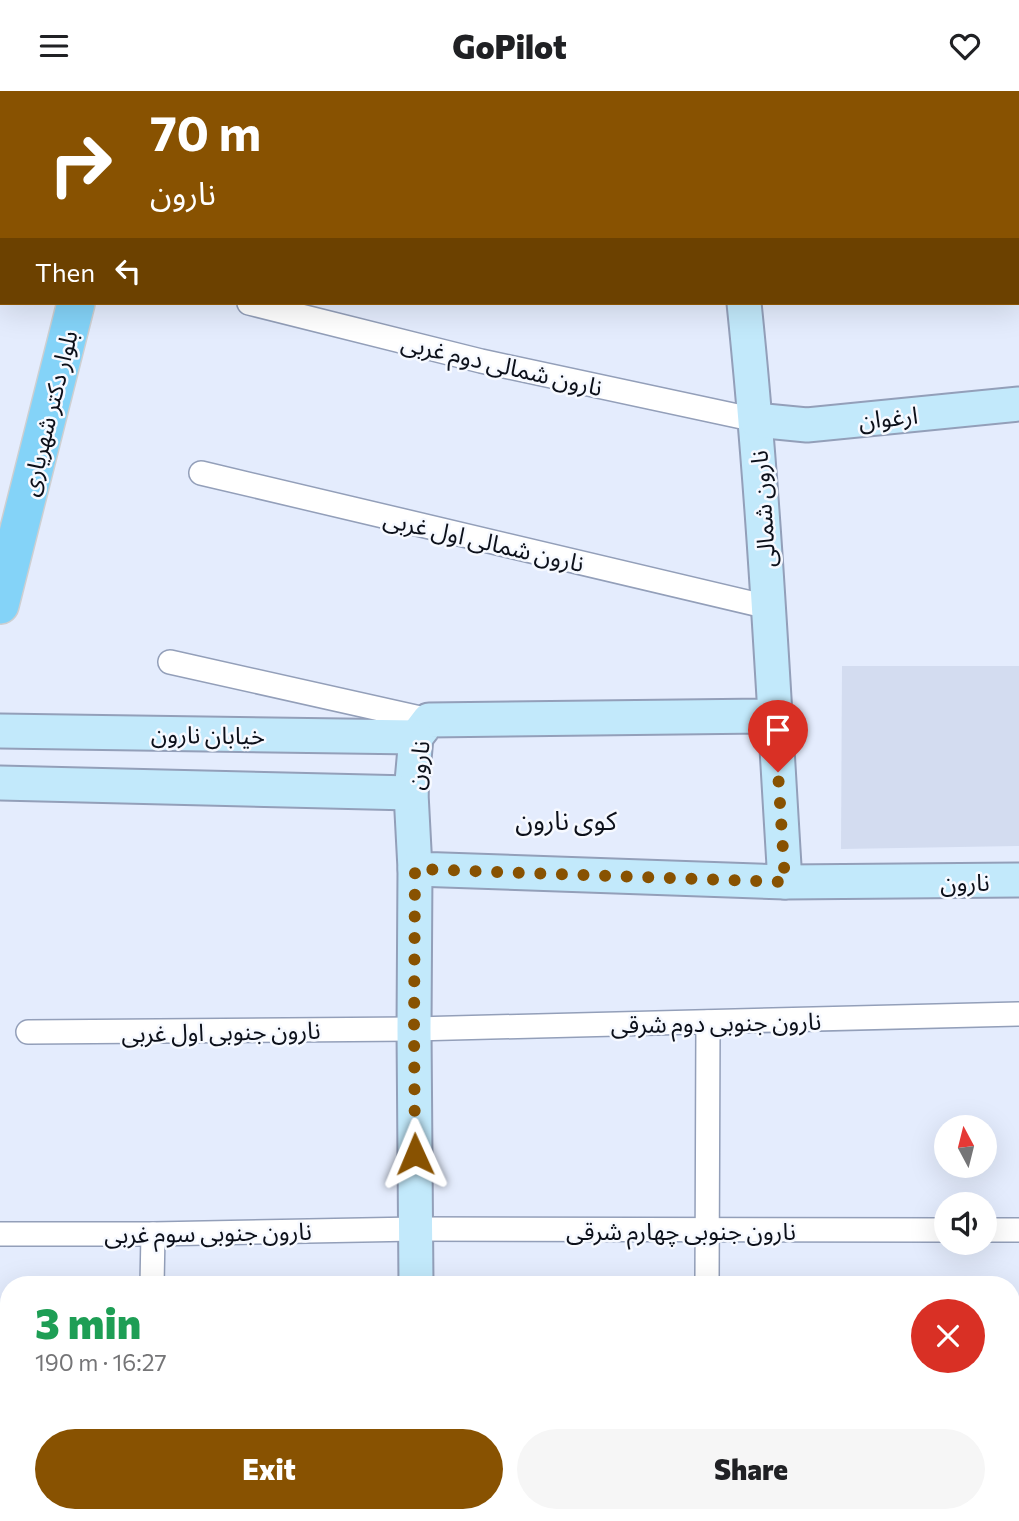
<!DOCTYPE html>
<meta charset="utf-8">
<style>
body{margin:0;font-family:Commissioner,"Noto Sans Arabic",sans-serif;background:#f6f6f6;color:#202124;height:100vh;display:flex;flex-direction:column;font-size:26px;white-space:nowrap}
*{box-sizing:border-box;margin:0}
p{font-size:23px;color:#757577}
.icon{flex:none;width:38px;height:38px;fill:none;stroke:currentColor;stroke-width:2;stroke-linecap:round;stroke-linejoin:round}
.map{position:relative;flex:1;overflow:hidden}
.drawer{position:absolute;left:0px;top:1185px;width:1020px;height:247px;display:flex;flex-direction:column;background:#fff;border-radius:28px 28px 0 0;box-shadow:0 7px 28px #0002}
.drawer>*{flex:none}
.hud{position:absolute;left:0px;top:0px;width:1020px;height:214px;box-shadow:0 7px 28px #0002;background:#885201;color:#fff;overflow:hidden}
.needle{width:46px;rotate:353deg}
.controls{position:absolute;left:934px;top:1024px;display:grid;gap:14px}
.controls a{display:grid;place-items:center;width:63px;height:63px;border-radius:50%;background:#fff;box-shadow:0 7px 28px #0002;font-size:35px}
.pin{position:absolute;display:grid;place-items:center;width:60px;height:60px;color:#fff;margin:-72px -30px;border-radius:50% 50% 50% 0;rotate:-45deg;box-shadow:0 0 7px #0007}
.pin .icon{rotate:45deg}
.me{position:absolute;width:77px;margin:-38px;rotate:359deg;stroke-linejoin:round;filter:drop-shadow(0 0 5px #0008)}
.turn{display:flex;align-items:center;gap:24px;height:147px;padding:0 35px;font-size:32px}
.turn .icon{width:91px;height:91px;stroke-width:2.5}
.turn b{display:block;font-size:49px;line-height:60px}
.then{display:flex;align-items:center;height:66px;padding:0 35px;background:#0003;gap:14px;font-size:26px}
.round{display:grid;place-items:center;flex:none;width:74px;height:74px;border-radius:37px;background:#f6f6f6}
.head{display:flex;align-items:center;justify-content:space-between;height:119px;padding:0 35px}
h1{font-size:42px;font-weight:800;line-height:52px;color:#1e9e55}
.action{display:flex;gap:14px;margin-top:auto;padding:14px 35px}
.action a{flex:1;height:80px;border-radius:42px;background:#885201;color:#fff;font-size:28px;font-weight:800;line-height:80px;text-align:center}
.action a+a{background:#f6f6f6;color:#202124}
header{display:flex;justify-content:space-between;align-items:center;height:91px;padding:0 35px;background:#fff;font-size:32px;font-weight:800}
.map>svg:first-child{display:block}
.built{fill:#d3dcf0}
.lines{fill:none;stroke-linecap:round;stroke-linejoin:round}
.lane-casing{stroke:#939fb9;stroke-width:16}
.street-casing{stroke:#939fb9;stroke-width:26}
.secondary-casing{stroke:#939fb9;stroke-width:37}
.primary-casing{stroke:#cecfd1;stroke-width:40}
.lane{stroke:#fff;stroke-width:12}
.street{stroke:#fff;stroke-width:23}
.secondary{stroke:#c2e9fb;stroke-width:33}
.primary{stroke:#84d3f8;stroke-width:37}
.route{stroke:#885201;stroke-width:12;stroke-dasharray:0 21.6}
.labels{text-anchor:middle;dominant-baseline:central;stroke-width:5;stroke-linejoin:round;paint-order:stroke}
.street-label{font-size:24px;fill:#0c101a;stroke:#f6f9ff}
.neighbourhood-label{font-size:26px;fill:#0c101a;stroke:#f6f9ff}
</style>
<header><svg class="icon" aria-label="menu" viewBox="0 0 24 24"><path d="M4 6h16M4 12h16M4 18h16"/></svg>GoPilot<svg class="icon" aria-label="heart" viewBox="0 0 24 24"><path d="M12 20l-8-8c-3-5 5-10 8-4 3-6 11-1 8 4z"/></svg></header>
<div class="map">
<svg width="1019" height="1430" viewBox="0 0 1019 1430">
<rect width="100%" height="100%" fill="#e4ecfd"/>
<polygon class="built" points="842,575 1019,575 1019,755 841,758"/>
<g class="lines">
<defs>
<polyline id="lane" points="949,1423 949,1430"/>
<g id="street">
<polyline points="363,2 364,0"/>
<polyline points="1018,113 1019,113"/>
<polyline points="249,212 481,270 756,329"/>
<polyline points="201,382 768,516"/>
<polyline points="170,571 429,629"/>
<polyline points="28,941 414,938 1019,923"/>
<polyline points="985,1139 1019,1139"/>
<polyline points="0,1143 153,1143 416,1138 947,1139"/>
<polyline points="152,1194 153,1143"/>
<polyline points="707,1194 708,931"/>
<polyline points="1012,1322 1019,1322"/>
<polyline points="0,1342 9,1342"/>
</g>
<g id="secondary">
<polyline points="746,2 746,0"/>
<path d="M744 212C764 404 773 598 785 791L415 778 411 702 416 646 429 629 774 625"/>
<polyline points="756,329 807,334 1019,313"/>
<polyline points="0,640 416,646"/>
<polyline points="0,692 411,702"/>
<polyline points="415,778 414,938 416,1194"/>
<polyline points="785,791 1019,789"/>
<polyline points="419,1423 419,1430"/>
</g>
<g id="primary">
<polyline points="40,2 40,0"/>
<polyline points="129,2 129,0"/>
<polyline points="0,162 2,155"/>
<polyline points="0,193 2,193"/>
<polyline points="0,514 76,212"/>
</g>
</defs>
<use href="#lane" class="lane-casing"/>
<use href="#street" class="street-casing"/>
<use href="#secondary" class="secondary-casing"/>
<use href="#primary" class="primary-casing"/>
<use href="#lane" class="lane"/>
<use href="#street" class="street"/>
<use href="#secondary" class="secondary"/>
<use href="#primary" class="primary"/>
</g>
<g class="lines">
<polyline class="route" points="415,1063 414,938 415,778 785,791 778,681"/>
</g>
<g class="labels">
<g class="street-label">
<text transform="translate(502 273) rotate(13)">نارون شمالی دوم غربی</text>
<text transform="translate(48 322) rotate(-76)">بلوار دکتر شهریاری</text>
<text transform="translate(888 326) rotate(-6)">ارغوان</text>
<text transform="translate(762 418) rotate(-94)">نارون شمالی</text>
<text transform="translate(484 449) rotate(13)">نارون شمالی اول غربی</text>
<text transform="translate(208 643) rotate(1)">خیابان نارون</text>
<text transform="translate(417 674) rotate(-82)">نارون</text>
<text x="965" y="790">نارون</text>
<text transform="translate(716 931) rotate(-1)">نارون جنوبی دوم شرقی</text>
<text transform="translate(221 940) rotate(-1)">نارون جنوبی اول غربی</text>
<text x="681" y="1139">نارون جنوبی چهارم شرقی</text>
<text transform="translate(208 1141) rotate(-1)">نارون جنوبی سوم غربی</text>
</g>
<g class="neighbourhood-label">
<text x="566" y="728">کوی نارون</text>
</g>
</g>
</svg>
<div class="controls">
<a><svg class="needle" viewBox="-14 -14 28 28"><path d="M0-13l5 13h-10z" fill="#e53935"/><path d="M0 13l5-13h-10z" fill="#757577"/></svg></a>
<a><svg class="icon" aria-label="sound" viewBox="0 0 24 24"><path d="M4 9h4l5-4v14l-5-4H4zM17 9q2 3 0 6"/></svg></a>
</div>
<div class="pin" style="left:778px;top:681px;background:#d93025"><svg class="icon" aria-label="arrive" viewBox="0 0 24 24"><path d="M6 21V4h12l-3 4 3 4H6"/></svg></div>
<svg class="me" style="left:415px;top:1063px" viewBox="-20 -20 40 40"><path d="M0-17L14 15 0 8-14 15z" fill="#885201" stroke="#fff" stroke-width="4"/></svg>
<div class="hud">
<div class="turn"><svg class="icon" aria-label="right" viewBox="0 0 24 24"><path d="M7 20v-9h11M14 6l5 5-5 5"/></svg><div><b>70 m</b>نارون</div></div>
<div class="then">Then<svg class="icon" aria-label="left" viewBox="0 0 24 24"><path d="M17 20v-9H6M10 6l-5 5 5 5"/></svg></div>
</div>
<section class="drawer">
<div class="head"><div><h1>3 min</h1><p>190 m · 16:27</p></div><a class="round" style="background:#d93025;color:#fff"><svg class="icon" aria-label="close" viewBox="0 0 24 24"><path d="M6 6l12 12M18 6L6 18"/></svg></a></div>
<div class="action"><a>Exit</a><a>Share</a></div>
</section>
</div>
